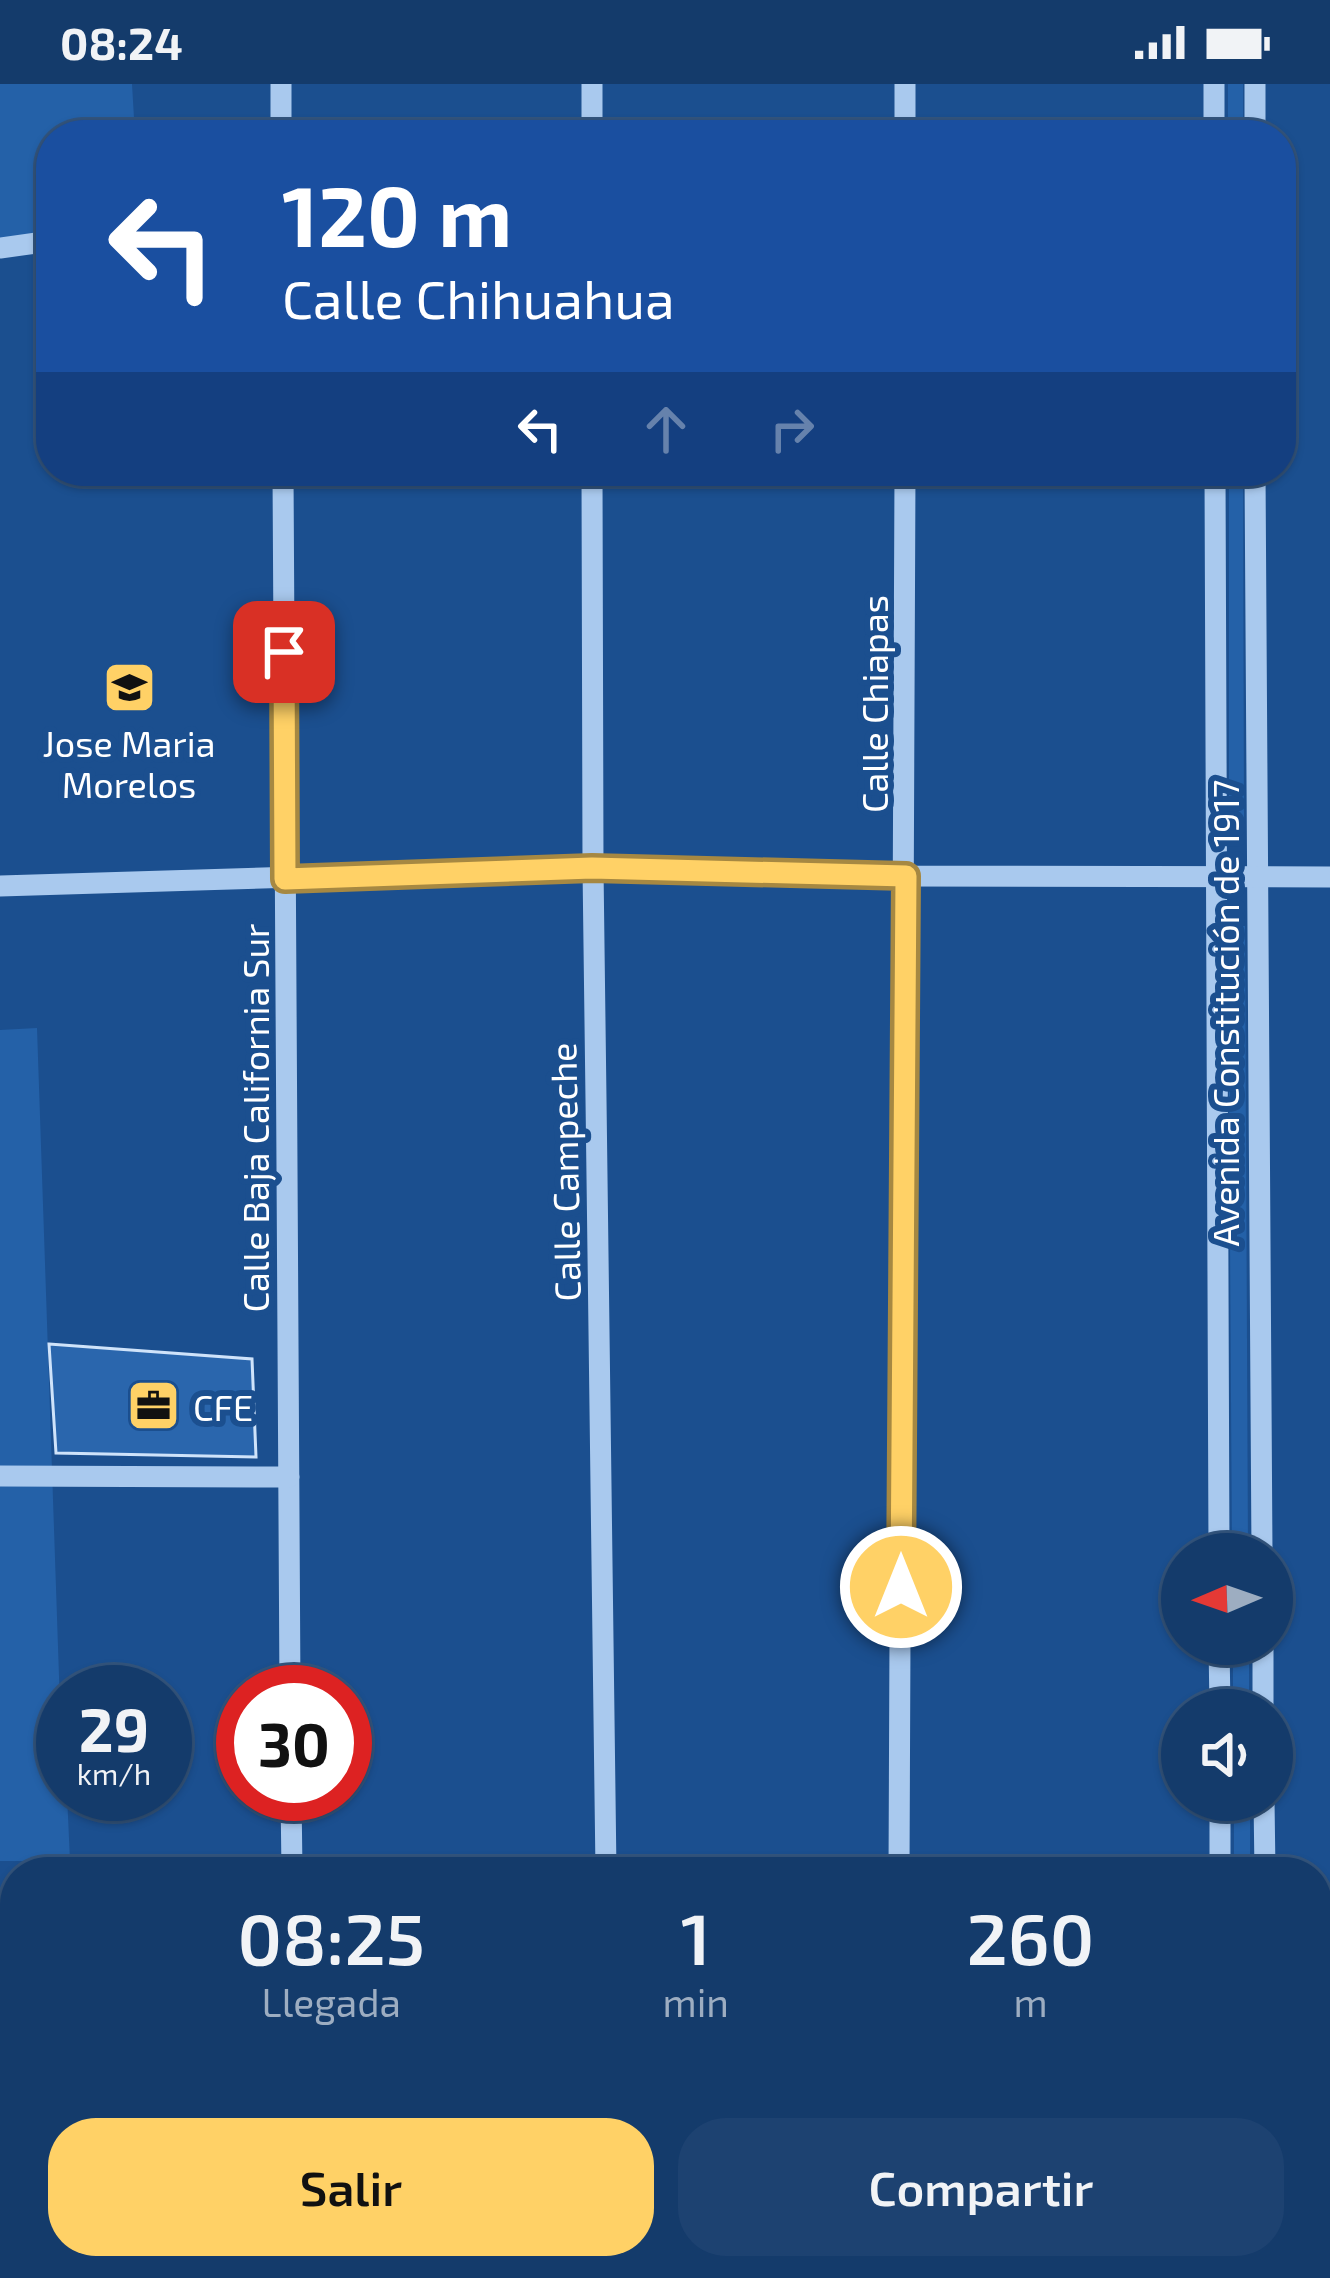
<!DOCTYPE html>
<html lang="es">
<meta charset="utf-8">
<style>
body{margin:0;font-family:"Exo 2",sans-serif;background:#1d4271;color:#f1f3f6;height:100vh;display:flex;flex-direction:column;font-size:45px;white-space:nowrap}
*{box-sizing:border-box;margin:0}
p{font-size:39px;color:#9dadc1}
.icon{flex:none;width:66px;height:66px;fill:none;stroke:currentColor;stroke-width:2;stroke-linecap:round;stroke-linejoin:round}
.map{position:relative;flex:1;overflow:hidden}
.panel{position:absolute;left:0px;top:1773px;width:1332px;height:423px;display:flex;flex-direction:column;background:#143b6b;border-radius:48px 48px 0 0;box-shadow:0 3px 9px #0004,0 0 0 3px #33557e}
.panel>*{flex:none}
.guide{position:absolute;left:36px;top:36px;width:1260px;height:366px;border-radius:48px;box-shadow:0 3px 9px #0004,0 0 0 3px #33557e;background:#1a4fa0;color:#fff;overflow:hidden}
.needle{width:78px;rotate:268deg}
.controls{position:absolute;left:1161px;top:1449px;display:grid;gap:24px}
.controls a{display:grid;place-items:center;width:132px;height:132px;border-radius:50%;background:#143b6b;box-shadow:0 3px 9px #0004,0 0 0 3px #33557e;font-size:60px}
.speed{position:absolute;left:36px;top:1581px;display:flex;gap:24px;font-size:60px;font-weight:700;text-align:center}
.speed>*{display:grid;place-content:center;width:156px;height:156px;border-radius:50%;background:#143b6b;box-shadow:0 3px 9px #0004,0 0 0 3px #33557e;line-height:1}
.speed small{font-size:30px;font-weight:400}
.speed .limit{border:18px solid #d22;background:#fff;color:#111}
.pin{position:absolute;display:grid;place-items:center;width:102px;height:102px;color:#fff;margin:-51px;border-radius:24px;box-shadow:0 6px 18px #0006}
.me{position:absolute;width:132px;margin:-66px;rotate:0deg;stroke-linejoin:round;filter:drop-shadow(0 0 9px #0008)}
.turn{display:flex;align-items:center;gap:42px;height:252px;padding:0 48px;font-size:54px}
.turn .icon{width:156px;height:156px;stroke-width:2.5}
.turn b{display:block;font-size:84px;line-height:102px}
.lanes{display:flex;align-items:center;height:114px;padding:0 48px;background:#0003;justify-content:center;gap:60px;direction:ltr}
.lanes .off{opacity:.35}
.eta{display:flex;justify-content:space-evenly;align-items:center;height:204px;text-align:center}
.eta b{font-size:72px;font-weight:600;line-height:84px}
.cta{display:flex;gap:24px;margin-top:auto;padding:24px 48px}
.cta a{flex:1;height:138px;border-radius:48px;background:#ffd166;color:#111;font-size:48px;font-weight:600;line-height:138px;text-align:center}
.cta a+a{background:#1d4271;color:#f1f3f6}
.status{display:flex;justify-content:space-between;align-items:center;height:84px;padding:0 60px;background:#143b6b;direction:ltr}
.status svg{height:33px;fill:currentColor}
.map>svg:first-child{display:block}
.green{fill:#2461a8}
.building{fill:#2a66ad;stroke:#cfe3fa;stroke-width:3}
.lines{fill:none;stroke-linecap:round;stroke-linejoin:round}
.path{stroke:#a9c9ee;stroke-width:8;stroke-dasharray:6 9;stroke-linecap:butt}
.minor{stroke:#a9c9ee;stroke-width:21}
.route-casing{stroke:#a68842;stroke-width:30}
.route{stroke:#ffd166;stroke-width:21}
.labels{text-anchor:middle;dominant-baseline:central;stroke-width:12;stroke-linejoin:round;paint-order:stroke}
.street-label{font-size:36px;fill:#fff;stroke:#1b4f8f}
.poi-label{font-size:36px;fill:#fff;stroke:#1b4f8f}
</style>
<div class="status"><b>08:24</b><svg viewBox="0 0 49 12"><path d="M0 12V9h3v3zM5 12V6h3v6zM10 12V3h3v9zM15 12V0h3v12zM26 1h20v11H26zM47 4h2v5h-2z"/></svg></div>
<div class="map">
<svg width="1330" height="2194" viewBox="0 0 1330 2194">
<rect width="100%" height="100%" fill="#1b4f8f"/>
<g class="green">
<polygon points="0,0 132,0 135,51 51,51 51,157 0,164"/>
<rect x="1228" y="0" width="15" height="51"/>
<polygon points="1229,387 1243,387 1244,738 1229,738"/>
<polygon points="1228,842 1245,842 1248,1470 1232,1470"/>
<polygon points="37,944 63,1710 67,1710 70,1777 0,1777 0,946"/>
<rect x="1233" y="1560" width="16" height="66"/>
<rect x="1234" y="1716" width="16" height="72"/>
<polygon points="1317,1891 1330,1891 1330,2194 1306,2194 1306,2181 1317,2181"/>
</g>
<polygon class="building" points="49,1260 252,1275 256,1373 56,1369"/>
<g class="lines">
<g class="path">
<polyline points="1182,2194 1187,2181"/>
<polyline points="1325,2194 1326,1991 1330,1991"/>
</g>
<g class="minor">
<polyline points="592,0 592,51"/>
<polyline points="905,0 905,51"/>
<polyline points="1214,0 1214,51"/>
<polyline points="1255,0 1255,51"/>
<polyline points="281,51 281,0"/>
<polyline points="0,164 51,157"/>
<polyline points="283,387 290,1608"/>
<polyline points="592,387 593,784 606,1788"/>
<polyline points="1215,387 1219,1470"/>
<polyline points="1255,387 1262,1470"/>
<polyline points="0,802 593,784 906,792 1330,793"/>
<polyline points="0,1392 289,1393"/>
<polyline points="1219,1560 1220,1626"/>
<polyline points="1263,1560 1263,1626"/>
<polyline points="291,1710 292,1788"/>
<polyline points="1220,1716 1220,1788"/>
<polyline points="1264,1716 1265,1788"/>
<polyline points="899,1788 905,387"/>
<polyline points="1317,1853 1330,1853"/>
</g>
</g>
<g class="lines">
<defs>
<polyline id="route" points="284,568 285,795 592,784 906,792 901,1503"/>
</defs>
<use href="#route" class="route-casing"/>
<use href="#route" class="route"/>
</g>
<defs>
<symbol id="school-square" viewBox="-11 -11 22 22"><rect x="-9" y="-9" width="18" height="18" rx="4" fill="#ffd166" stroke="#1b4f8f"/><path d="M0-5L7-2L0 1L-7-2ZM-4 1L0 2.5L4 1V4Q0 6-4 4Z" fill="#111"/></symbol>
<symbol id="office-square" viewBox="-11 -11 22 22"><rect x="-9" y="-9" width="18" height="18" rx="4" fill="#ffd166" stroke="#1b4f8f"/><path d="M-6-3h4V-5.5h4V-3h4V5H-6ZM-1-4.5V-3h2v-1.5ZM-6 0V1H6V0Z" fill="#111"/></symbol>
</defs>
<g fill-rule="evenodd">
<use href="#school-square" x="100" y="574" width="59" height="59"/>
<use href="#office-square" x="124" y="1292" width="59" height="59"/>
</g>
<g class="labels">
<g class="street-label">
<text transform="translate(873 620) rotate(-90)">Calle Chiapas</text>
<text transform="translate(1224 929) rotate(-90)">Avenida Constitución de 1917</text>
<text transform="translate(254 1034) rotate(-90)">Calle Baja California Sur</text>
<text transform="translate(564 1088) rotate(-91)">Calle Campeche</text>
</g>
<g class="poi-label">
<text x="129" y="658">Jose Maria<tspan x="129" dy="41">Morelos</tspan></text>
<text x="193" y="1322" text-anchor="start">CFE</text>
</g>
</g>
</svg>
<div class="controls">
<a><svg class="needle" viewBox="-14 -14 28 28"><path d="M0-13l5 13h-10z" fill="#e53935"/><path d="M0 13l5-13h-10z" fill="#9dadc1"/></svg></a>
<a><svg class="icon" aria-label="sound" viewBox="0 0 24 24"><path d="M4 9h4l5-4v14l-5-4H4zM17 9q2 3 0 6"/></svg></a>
</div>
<div class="speed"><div>29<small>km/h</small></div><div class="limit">30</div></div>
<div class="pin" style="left:284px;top:568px;background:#d93025"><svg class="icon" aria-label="arrive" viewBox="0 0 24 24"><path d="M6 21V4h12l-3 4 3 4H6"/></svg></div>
<svg class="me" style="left:901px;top:1503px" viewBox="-20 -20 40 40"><circle r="17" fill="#ffd166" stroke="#fff" stroke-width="3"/><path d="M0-11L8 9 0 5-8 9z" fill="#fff"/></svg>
<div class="guide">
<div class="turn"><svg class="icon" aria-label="left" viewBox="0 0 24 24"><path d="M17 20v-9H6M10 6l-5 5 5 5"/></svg><div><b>120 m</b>Calle Chihuahua</div></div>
<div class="lanes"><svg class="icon" aria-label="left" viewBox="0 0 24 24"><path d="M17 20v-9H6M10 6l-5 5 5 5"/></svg><svg class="icon off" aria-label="ahead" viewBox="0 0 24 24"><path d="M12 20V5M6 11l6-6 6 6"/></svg><svg class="icon off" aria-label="right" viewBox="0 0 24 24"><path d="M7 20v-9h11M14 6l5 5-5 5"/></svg></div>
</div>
<section class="panel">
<div class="eta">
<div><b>08:25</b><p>Llegada</p></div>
<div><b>1</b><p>min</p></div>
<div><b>260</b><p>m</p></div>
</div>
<div class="cta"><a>Salir</a><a>Compartir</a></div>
</section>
</div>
